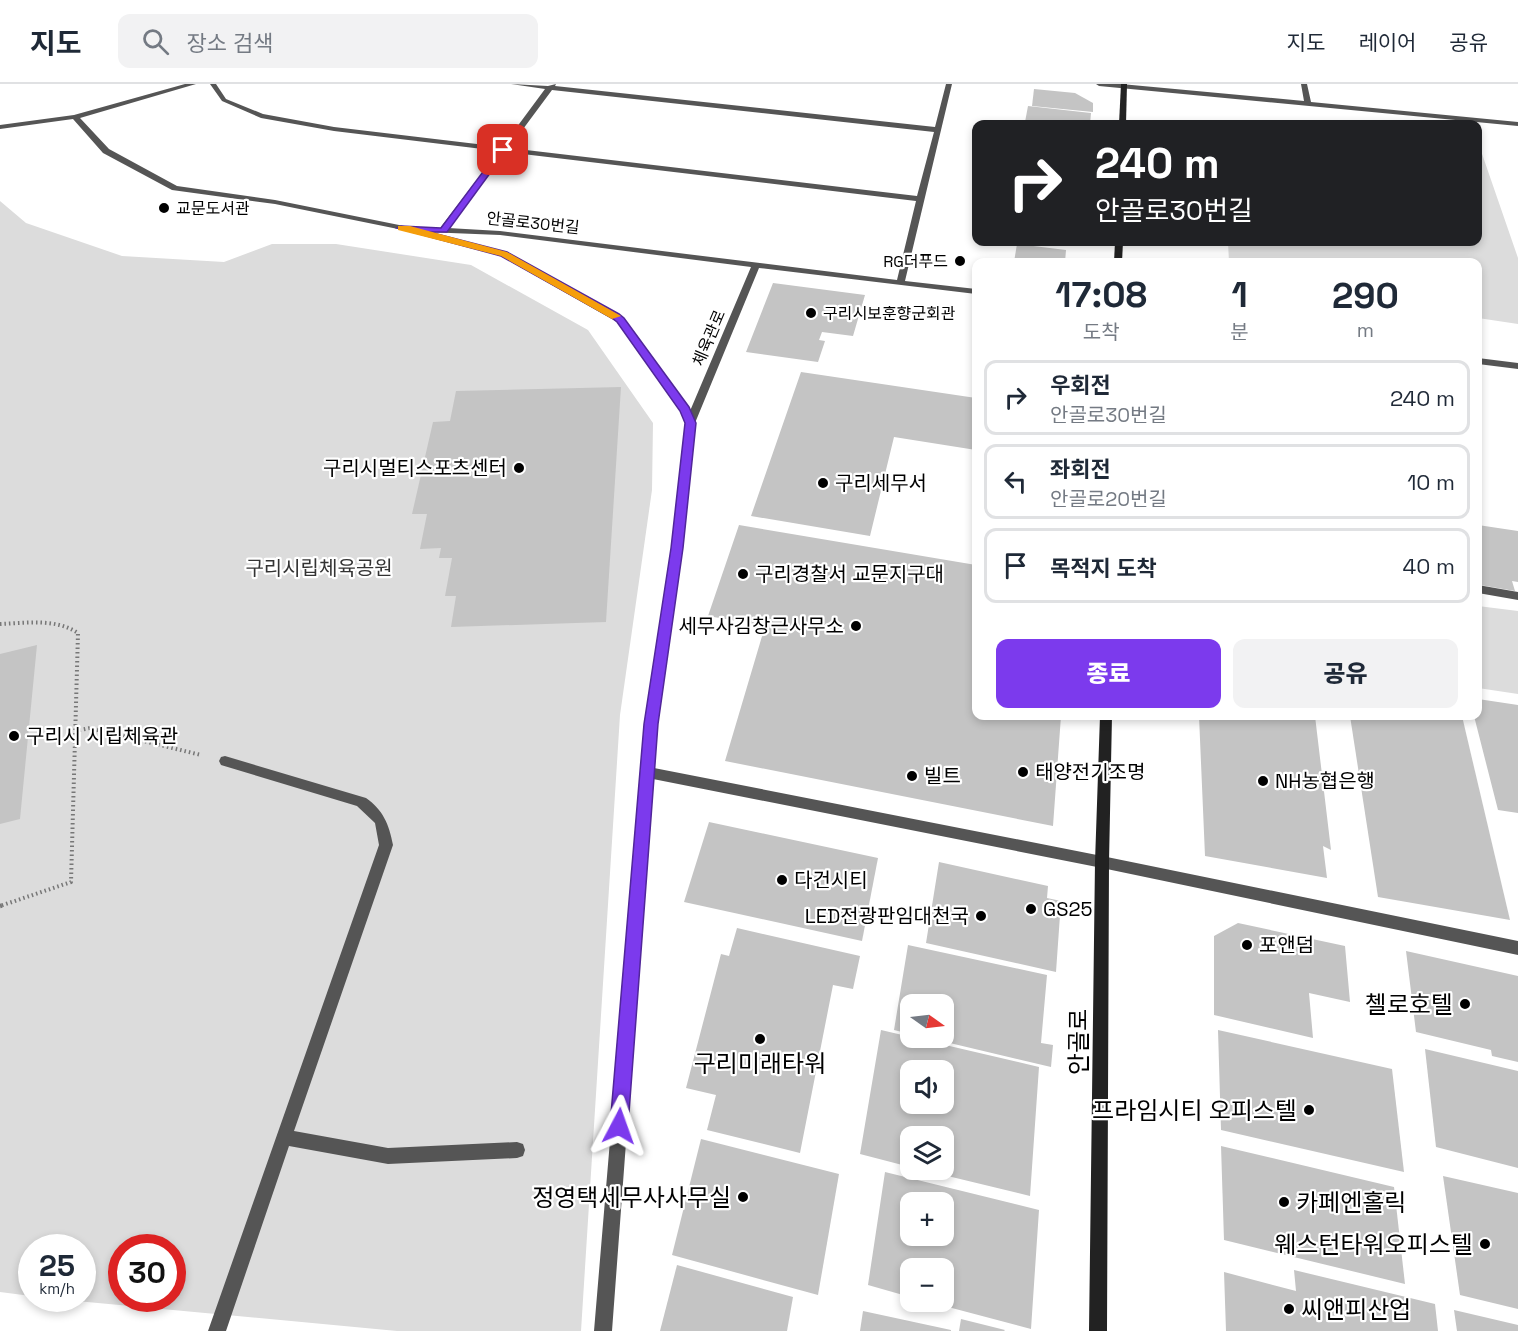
<!DOCTYPE html>
<html lang="ko">
<meta charset="utf-8">
<style>
body{margin:0;font-family:"Space Grotesk","Noto Sans KR",sans-serif;background:#f2f2f3;color:#1f2937;height:100vh;display:flex;flex-direction:column;font-size:22px;white-space:nowrap}
*{box-sizing:border-box;margin:0}
p{font-size:20px;color:#747a83}
.icon{flex:none;width:33px;height:33px;fill:none;stroke:currentColor;stroke-width:2;stroke-linecap:round;stroke-linejoin:round}
.map{position:relative;flex:1;overflow:hidden}
.sheet{position:absolute;left:972px;top:174px;width:510px;height:462px;display:flex;flex-direction:column;background:#fff;border-radius:12px;box-shadow:0 3px 9px #0003}
.sheet>*{flex:none}
.banner{position:absolute;left:972px;top:36px;width:510px;height:126px;border-radius:12px;box-shadow:0 3px 9px #0003;background:#202124;color:#fff;overflow:hidden}
.needle{width:39px;rotate:104deg}
.buttons{position:absolute;left:900px;top:910px;display:grid;gap:12px}
.buttons a{display:grid;place-items:center;width:54px;height:54px;border-radius:12px;background:#fff;box-shadow:0 3px 9px #0003;font-size:30px}
.speed{position:absolute;left:18px;top:1150px;display:flex;gap:12px;font-size:30px;font-weight:700;text-align:center}
.speed>*{display:grid;place-content:center;width:78px;height:78px;border-radius:50%;background:#fff;box-shadow:0 3px 9px #0003;line-height:1}
.speed small{font-size:15px;font-weight:400}
.speed .limit{border:9px solid #d22;background:#fff;color:#111}
.pin{position:absolute;display:grid;place-items:center;width:51px;height:51px;color:#fff;margin:-26px;border-radius:12px;box-shadow:0 3px 9px #0006}
.me{position:absolute;width:66px;margin:-33px;rotate:4deg;stroke-linejoin:round;filter:drop-shadow(0 0 4px #0008)}
.turn{display:flex;align-items:center;gap:21px;height:126px;padding:0 24px;font-size:27px}
.turn .icon{width:78px;height:78px;stroke-width:2.5}
.turn b{display:block;font-size:42px;line-height:51px}
.eta{display:flex;justify-content:space-evenly;align-items:center;height:102px;text-align:center}
.eta b{font-size:36px;font-weight:800;line-height:42px}
.action{display:flex;gap:12px;margin-top:auto;padding:12px 24px}
.action a{flex:1;height:69px;border-radius:12px;background:#7c3aed;color:#fff;font-size:24px;font-weight:800;line-height:69px;text-align:center}
.action a+a{background:#f2f2f3;color:#1f2937}
ul{padding:0;list-style:none}
li{display:flex;align-items:center;gap:18px;height:75px;margin:0 12px 9px;padding:0 12px;border:3px solid #e0e1e3;border-radius:12px}
li div{flex:1}
li b{display:block;font-size:22px}
li em{font-style:normal}
header{display:flex;align-items:center;gap:36px;box-sizing:border-box;height:84px;padding:0 30px;background:#fff;border-bottom:2px solid #e0e1e3}
header strong{font-size:28px}
nav{display:flex;gap:33px;margin-inline-start:auto;font-size:21px}
.search{width:420px;height:54px;background:#f2f2f3;display:flex;align-items:center;gap:15px;box-sizing:border-box;padding:0 21px;border-radius:12px;color:#747a83;font-size:22px}
.map>svg:first-child{display:block}
.green{fill:#dcdcdc;fill-rule:evenodd}
.building{fill:#c4c4c4;fill-rule:evenodd}
.lines{fill:none;stroke-linecap:round;stroke-linejoin:round}
.path-far1{stroke:#777;stroke-width:4;stroke-dasharray:1.5 3;stroke-linecap:butt}
.path{stroke:#777;stroke-width:4.5;stroke-dasharray:2 4;stroke-linecap:butt}
.lane{fill:#555;fill-rule:evenodd}
.street{fill:#555;fill-rule:evenodd}
.secondary{fill:#222;fill-rule:evenodd}
.route{fill:#7c3aed;stroke:#51269a;stroke-width:1.5}
.slow{fill:#f59e0b}
.poi-dot{fill:#000;stroke:#fff;stroke-width:2}
.labels{text-anchor:middle;dominant-baseline:central;stroke-width:4.5;stroke-linejoin:round;paint-order:stroke}
.far-poi-label{font-size:16px;fill:#000;stroke:#fff;text-anchor:start}
.far-street-label{font-size:16px;fill:#000;stroke:#fff}
.poi-label{font-size:20px;fill:#000;stroke:#fff;text-anchor:start}
.park-label{font-size:20px;fill:#333;stroke:#fff}
.near-poi-label{font-size:24px;fill:#000;stroke:#fff;text-anchor:end}
.near-street-label{font-size:24px;fill:#000;stroke:#fff}
</style>
<header>
<strong>지도</strong>
<div class="search"><svg class="icon" aria-label="search" viewBox="0 0 24 24"><circle cx="10" cy="10" r="6"/><path d="M15 15l6 6"/></svg>장소 검색</div>
<nav><a>지도</a><a>레이어</a><a>공유</a></nav>
</header>
<div class="map">
<svg width="1518" height="1247" viewBox="0 0 1518 1247">
<rect width="100%" height="100%" fill="#fff"/>
<g class="green">
<polygon points="1478,64 1480,64 1518,174 1518,240 1478,234 1478,178 1229,178 1228,158 1478,158"/>
<path d="M0 117 26 139 122 172 224 178 272 160H336L471 181 588 246 653 339 652 406 620 631 581 1247H397L55 1215H82V1164H32L31 1212 0 1208ZM122 1164H172V1215H122Z"/>
<polygon points="1478,522 1518,527 1518,610 1478,604"/>
</g>
<g class="building">
<polygon points="1034,5 1075,9 1093,19 1093,28 1032,22"/>
<polygon points="1028,22 1091,29 1090,40 1017,40 1018,37 1025,38"/>
<polygon points="1017,160 1066,166 1065,178 1014,178"/>
<polygon points="773,199 865,211 853,252 822,248 819,256 825,257 818,278 746,268"/>
<polygon points="801,288 976,314 976,366 894,353 870,452 751,432"/>
<polygon points="621,303 606,538 451,543 456,512 445,512 452,474 439,474 441,464 420,465 427,430 412,430 433,338 450,337 456,307"/>
<polygon points="739,441 976,481 976,632 1061,632 1053,742 725,677 765,542 708,532"/>
<polygon points="1478,441 1518,447 1518,498 1512,497 1515,507 1480,501 1478,494"/>
<polygon points="37,561 20,735 0,740 0,570"/>
<polygon points="1478,615 1518,621 1518,729 1498,726 1474,632 1478,632"/>
<polygon points="1199,632 1315,632 1331,766 1323,762 1327,794 1205,772"/>
<polygon points="1350,632 1462,632 1510,836 1378,813"/>
<polygon points="709,738 878,774 862,857 684,818"/>
<polygon points="939,778 1048,802 1047,814 1061,817 1056,888 926,859"/>
<polygon points="1238,839 1345,862 1350,918 1309,909 1313,954 1214,931 1214,852"/>
<polygon points="737,844 860,872 853,905 833,901 800,1069 707,1046 716,1011 686,1004 721,870 729,872"/>
<polygon points="908,861 1047,891 1041,959 1053,961 1051,983 933,955 944,954 944,921 910,921 910,950 894,946"/>
<polygon points="1406,867 1518,892 1518,978 1492,972 1491,966 1416,948"/>
<path d="M881 946 1039 983 1030 1112 927 1087 944 1086V1053H910V1083L860 1070ZM910 987H944V1020H910Z"/>
<polygon points="1218,946 1392,985 1404,1088 1221,1046"/>
<polygon points="1425,965 1518,987 1518,1084 1436,1063"/>
<polygon points="701,1055 839,1090 818,1211 672,1171"/>
<polygon points="1221,1062 1394,1103 1405,1200 1224,1156"/>
<path d="M885 1088 1039 1126 1031 1245 933 1219 944 1218V1185H910V1213L868 1201ZM910 1119H944V1152H910Z"/>
<polygon points="1443,1092 1518,1109 1518,1225 1460,1211"/>
<polygon points="677,1181 793,1213 787,1247 660,1247"/>
<polygon points="1294,1186 1435,1220 1438,1247 1226,1247 1224,1188 1296,1207"/>
<polygon points="1454,1226 1518,1241 1518,1247 1457,1247"/>
<polygon points="863,1227 951,1246 951,1247 860,1247"/>
<polygon points="961,1235 1005,1246 1004,1247 959,1247"/>
</g>
<g class="lines">
<g class="path-far1">
<path d="M0 540C26 539 55 534 78 549L71 798 0 822"/>
<polyline points="75,647 90,644 201,671"/>
</g>
<polyline class="path" points="0,822 4,821"/>
<g class="lane">
<polygon points="1478,501 1518,508 1518,516 1478,509"/>
<path d="M225 672 366 714C383 726 389 740 393 761L294 1047 388 1064 517 1058 523 1060 525 1066 523 1072 517 1074 388 1080 289 1062 226 1247H208L379 761 375 739 357 722 221 681 219 677 221 673Z"/>
</g>
<g class="street">
<path d="M185 0H196L80 34 109 65 177 102 275 116 409 143 413 145 507 168 618 230 623 234 690 327 751 183 500 151 426 148V144H440L499 67 334 47 261 34 222 17 210 0H216L226 15 263 30 334 43 502 63 545 5 511 0 548 2 556 0 555 2 935 43 946 0H952L905 197 976 205V210L759 184 695 339 682 464 657 640 654 684 1102 772 1518 857V871L1102 784 653 695 612 1247H594L645 640 672 464 685 339 680 327 617 238 501 172 398 145 275 120 172 106 103 69 73 35 0 45V41L74 31ZM552 6 934 48 917 112 509 64ZM506 68 916 117 897 196 500 147 448 144Z"/>
<polygon points="1096,0 1121,0 1304,17 1301,0 1307,0 1311,18 1518,38 1518,42 1099,2"/>
<polygon points="1478,274 1518,279 1518,285 1478,280"/>
</g>
<g class="secondary">
<polygon points="1121,0 1127,0 1126,40 1119,40"/>
<polygon points="1115,158 1123,158 1122,178 1114,178"/>
<polygon points="1100,632 1112,632 1109,778 1107,1247 1089,1247 1095,778"/>
</g>
</g>
<polygon class="route" points="500,65 507,66 447,148 429,148 507,168 619,230 624,234 689,323 696,339 683,464 658,640 628,1042 625,1048 619,1050 613,1048 610,1042 644,640 671,464 685,339 680,327 617,238 612,234 501,172 397,144 401,142 441,144"/>
<polygon class="slow" points="398,142 410,142 507,168 621,232 612,235 501,172 398,146"/>
<g class="poi-dot">
<circle cx="164" cy="124" r="6"/>
<circle cx="960" cy="177" r="6"/>
<circle cx="811" cy="229" r="6"/>
<circle cx="519" cy="384" r="6"/>
<circle cx="823" cy="399" r="6"/>
<circle cx="743" cy="490" r="6"/>
<circle cx="856" cy="542" r="6"/>
<circle cx="14" cy="652" r="6"/>
<circle cx="1023" cy="688" r="6"/>
<circle cx="912" cy="692" r="6"/>
<circle cx="1263" cy="697" r="6"/>
<circle cx="782" cy="796" r="6"/>
<circle cx="1031" cy="825" r="6"/>
<circle cx="981" cy="832" r="6"/>
<circle cx="1247" cy="861" r="6"/>
<circle cx="1465" cy="920" r="6"/>
<circle cx="760" cy="955" r="6"/>
<circle cx="1309" cy="1026" r="6"/>
<circle cx="743" cy="1113" r="6"/>
<circle cx="1284" cy="1118" r="6"/>
<circle cx="1485" cy="1160" r="6"/>
<circle cx="1289" cy="1225" r="6"/>
</g>
<g class="labels">
<g class="far-poi-label">
<text x="176" y="124">교문도서관</text>
<text x="948" y="177" text-anchor="end">RG더푸드</text>
<text x="823" y="229">구리시보훈향군회관</text>
</g>
<g class="far-street-label">
<text transform="translate(533 139) rotate(6)">안골로30번길</text>
<text transform="translate(709 254) rotate(-67)">체육관로</text>
</g>
<g class="poi-label">
<text x="507" y="384" text-anchor="end">구리시멀티스포츠센터</text>
<text x="835" y="399">구리세무서</text>
<text x="755" y="490">구리경찰서 교문지구대</text>
<text x="844" y="542" text-anchor="end">세무사김창근사무소</text>
<text x="26" y="652">구리시 시립체육관</text>
<text x="1035" y="688">태양전기조명</text>
<text x="924" y="692">빌트</text>
<text x="1275" y="697">NH농협은행</text>
<text x="794" y="796">다건시티</text>
<text x="1043" y="825">GS25</text>
<text x="969" y="832" text-anchor="end">LED전광판임대천국</text>
<text x="1259" y="861">포앤덤</text>
</g>
<g class="park-label">
<text x="319" y="484">구리시립체육공원</text>
</g>
<g class="near-poi-label">
<text x="1453" y="920">첼로호텔</text>
<text x="760" y="979" text-anchor="middle">구리미래타워</text>
<text x="1297" y="1026">프라임시티 오피스텔</text>
<text x="731" y="1113">정영택세무사사무실</text>
<text x="1296" y="1118" text-anchor="start">카페엔홀릭</text>
<text x="1473" y="1160">웨스턴타워오피스텔</text>
<text x="1301" y="1225" text-anchor="start">씨앤피산업</text>
</g>
<g class="near-street-label">
<text transform="translate(1078 958) rotate(-90)">안골로</text>
</g>
</g>
</svg>
<div class="buttons">
<a><svg class="needle" viewBox="-14 -14 28 28"><path d="M0-13l5 13h-10z" fill="#e53935"/><path d="M0 13l5-13h-10z" fill="#747a83"/></svg></a>
<a><svg class="icon" aria-label="sound" viewBox="0 0 24 24"><path d="M4 9h4l5-4v14l-5-4H4zM17 9q2 3 0 6"/></svg></a>
<a><svg class="icon" aria-label="layers" viewBox="0 0 24 24"><path d="M12 4l9 5-9 5-9-5zM3 14l9 5 9-5"/></svg></a>
<a>+</a>
<a>−</a>
</div>
<div class="speed"><div>25<small>km/h</small></div><div class="limit">30</div></div>
<div class="pin" style="left:503px;top:66px;background:#d93025"><svg class="icon" aria-label="arrive" viewBox="0 0 24 24"><path d="M6 21V4h12l-3 4 3 4H6"/></svg></div>
<svg class="me" style="left:619px;top:1042px" viewBox="-20 -20 40 40"><path d="M0-17L14 15 0 8-14 15z" fill="#7c3aed" stroke="#fff" stroke-width="4"/></svg>
<div class="banner">
<div class="turn"><svg class="icon" aria-label="right" viewBox="0 0 24 24"><path d="M7 20v-9h11M14 6l5 5-5 5"/></svg><div><b>240 m</b>안골로30번길</div></div>
</div>
<section class="sheet">
<div class="eta">
<div><b>17:08</b><p>도착</p></div>
<div><b>1</b><p>분</p></div>
<div><b>290</b><p>m</p></div>
</div>
<ul>
<li><svg class="icon" aria-label="right" viewBox="0 0 24 24"><path d="M7 20v-9h11M14 6l5 5-5 5"/></svg><div><b>우회전</b><p>안골로30번길</p></div><em>240 m</em></li>
<li><svg class="icon" aria-label="left" viewBox="0 0 24 24"><path d="M17 20v-9H6M10 6l-5 5 5 5"/></svg><div><b>좌회전</b><p>안골로20번길</p></div><em>10 m</em></li>
<li><svg class="icon" aria-label="arrive" viewBox="0 0 24 24"><path d="M6 21V4h12l-3 4 3 4H6"/></svg><div><b>목적지 도착</b></div><em>40 m</em></li>
</ul>
<div class="action"><a>종료</a><a>공유</a></div>
</section>
</div>
